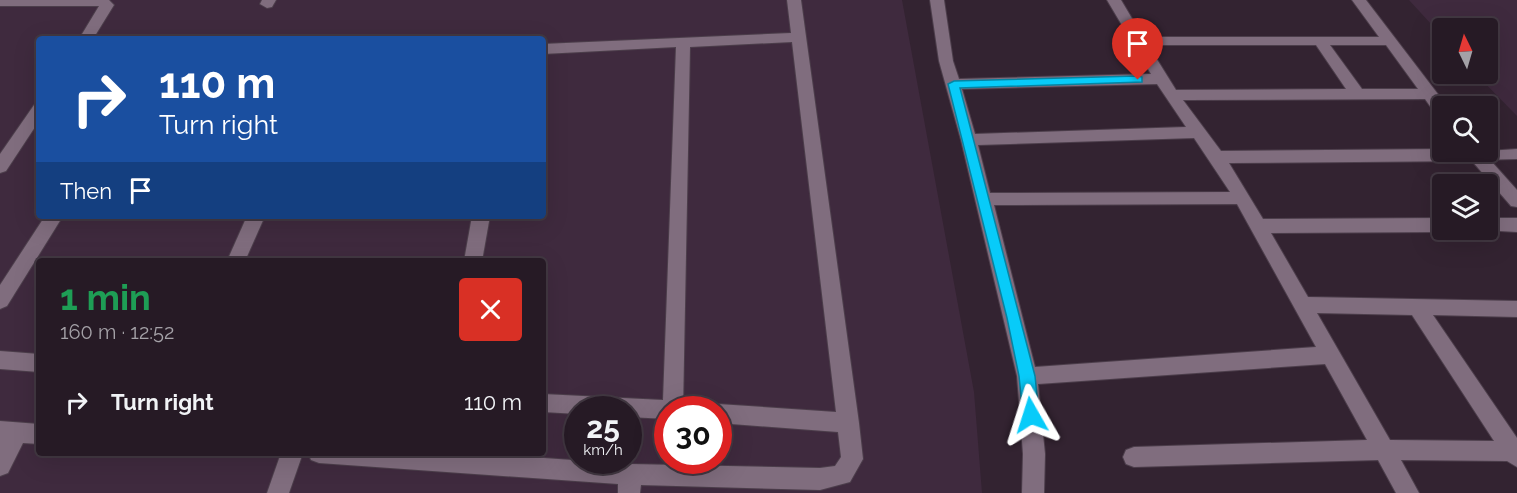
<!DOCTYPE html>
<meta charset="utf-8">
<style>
body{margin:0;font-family:Raleway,sans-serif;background:#322732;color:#f1f3f6;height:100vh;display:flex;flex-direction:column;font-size:22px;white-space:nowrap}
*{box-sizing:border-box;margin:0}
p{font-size:20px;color:#a4a1a7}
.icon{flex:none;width:33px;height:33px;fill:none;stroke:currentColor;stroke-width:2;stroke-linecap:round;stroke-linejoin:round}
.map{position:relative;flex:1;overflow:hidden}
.side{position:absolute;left:36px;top:258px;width:510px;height:198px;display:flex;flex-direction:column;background:#261a25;border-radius:6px;box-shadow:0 6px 24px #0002,0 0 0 2px #423842}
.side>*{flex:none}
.hud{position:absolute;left:36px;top:36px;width:510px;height:183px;border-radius:6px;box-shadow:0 6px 24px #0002,0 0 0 2px #423842;background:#1a4fa0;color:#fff;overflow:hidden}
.needle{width:39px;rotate:355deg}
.fabs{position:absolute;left:1432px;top:18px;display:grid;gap:12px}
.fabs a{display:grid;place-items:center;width:66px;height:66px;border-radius:6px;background:#261a25;box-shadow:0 6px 24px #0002,0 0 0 2px #423842;font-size:30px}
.speed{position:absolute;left:564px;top:396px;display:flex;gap:12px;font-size:30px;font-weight:700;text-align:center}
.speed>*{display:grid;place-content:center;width:78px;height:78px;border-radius:50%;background:#261a25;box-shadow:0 6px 24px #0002,0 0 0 2px #423842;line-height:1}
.speed small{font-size:15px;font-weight:400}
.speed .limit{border:9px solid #d22;background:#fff;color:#111}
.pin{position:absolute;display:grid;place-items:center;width:51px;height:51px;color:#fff;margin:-62px -26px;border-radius:50% 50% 50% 0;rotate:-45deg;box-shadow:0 0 6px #0007}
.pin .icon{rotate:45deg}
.me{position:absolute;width:66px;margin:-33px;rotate:354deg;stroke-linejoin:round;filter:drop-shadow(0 0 4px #0008)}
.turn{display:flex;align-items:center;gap:21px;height:126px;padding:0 24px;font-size:27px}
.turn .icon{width:78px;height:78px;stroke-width:2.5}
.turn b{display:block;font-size:42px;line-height:51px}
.then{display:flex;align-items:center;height:57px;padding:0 24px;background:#0003;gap:12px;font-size:22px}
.round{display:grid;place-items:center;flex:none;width:63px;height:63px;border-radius:6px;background:#322732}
.summary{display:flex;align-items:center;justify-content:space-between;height:102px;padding:0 24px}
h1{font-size:36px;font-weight:700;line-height:45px;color:#1e9e55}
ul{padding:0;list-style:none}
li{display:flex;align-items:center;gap:18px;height:84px;padding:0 24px}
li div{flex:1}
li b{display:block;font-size:22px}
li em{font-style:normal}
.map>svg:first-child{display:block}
.built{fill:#3f2a3e;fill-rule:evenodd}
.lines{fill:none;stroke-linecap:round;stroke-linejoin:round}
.lane-casing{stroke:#4c3e4b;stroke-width:2}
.street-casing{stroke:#4c3e4b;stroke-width:2}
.lane{fill:#806d7e;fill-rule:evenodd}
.street{fill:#806d7e;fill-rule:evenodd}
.route{fill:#08cbf9;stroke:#0584a2;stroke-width:1.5}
</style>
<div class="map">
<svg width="1517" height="493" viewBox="0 0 1517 493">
<rect width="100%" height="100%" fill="#332331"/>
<g class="built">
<path d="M0 0H902L974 392 982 493H0ZM39 39H543V216H39ZM39 261H543V453H39ZM578 410H628V460H578ZM668 410H718V460H668Z"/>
<polygon points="1409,0 1517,0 1517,116 1476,74 1488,74 1488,28 1443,28 1443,37"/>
</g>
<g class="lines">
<defs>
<polygon id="lane" points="1517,149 1517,159 1477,160 1470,155 1472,152"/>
<g id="street">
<polygon points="0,0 109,0 114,5 93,39 79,39 99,6 0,6"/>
<polygon points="262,0 276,0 272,7 267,8 260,4"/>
<polygon points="787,0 801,0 859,423 863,459 850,482 820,490 641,485 640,493 618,493 618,484 319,463 311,460 308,453 472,453 630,464 820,468 835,466 841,457 838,432 718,423 718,410 709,410 711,406 718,404 836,412 792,42 690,47 683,410 668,410 668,419 628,417 628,410 578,410 578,414 543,412 543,394 663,400 676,47 543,54 543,44 791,33"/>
<path d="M930 0H944L953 61 959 79 1151 74 1107 0H1121L1143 37H1379L1352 0H1366L1447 106H1443V117L1437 116 1425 99 1183 100 1221 151 1443 149V152H1483L1517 190V207L1511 206 1472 161 1229 163 1263 219 1443 218V230H1449L1443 232 1271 233 1308 297 1517 301V317L1433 315 1517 438V467L1507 461 1401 460 1419 493H1396L1378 460 1134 467 1126 464 1123 457 1126 450 1134 447 1367 440 1325 364 1038 384 1045 454 1044 493H1022L1023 454 1017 376 961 140 939 61ZM1148 45H1316L1346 89 1176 90ZM1330 45H1386L1418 89H1362ZM1157 84 1186 127 975 134 962 89ZM1194 138 1230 192 990 193 978 145ZM1237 204 1316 347 1035 367 994 205ZM1317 313 1412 315 1494 441 1390 440Z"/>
<polygon points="39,104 39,121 6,171 0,173 0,154 34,105"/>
<polygon points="45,216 63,216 7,306 0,309 0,285"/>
<polygon points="247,216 265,216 245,261 227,261"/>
<polygon points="472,216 490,216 482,261 464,261"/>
<polygon points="1488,218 1517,218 1517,232 1482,230 1488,230"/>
<polygon points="0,351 39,354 39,372 0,369"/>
<polygon points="0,421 39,424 39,444 23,443 8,473 0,476"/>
<polygon points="281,453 303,453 289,493 267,493"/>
</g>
</defs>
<use href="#lane" class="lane-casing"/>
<use href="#street" class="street-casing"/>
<use href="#lane" class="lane"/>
<use href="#street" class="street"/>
</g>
<polygon class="route" points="1138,76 1142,77 1142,82 960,88 1035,376 1039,415 1036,420 1031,422 1025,420 1023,415 1019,376 1007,318 948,84 954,81"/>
</svg>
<div class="fabs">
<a><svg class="needle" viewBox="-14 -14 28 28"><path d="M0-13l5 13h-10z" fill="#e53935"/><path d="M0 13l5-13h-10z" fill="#a4a1a7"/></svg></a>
<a><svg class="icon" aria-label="search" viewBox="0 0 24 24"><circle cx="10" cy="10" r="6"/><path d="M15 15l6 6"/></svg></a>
<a><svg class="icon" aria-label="layers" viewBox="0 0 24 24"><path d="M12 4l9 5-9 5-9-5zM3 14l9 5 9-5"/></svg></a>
</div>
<div class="speed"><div>25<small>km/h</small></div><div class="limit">30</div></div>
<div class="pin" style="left:1138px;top:80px;background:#d93025"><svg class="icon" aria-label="arrive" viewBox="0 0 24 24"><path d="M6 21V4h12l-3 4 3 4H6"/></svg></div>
<svg class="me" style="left:1031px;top:415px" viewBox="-20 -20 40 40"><path d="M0-17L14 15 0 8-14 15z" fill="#08cbf9" stroke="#fff" stroke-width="4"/></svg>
<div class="hud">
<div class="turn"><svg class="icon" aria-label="right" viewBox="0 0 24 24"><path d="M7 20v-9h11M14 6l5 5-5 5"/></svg><div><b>110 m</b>Turn right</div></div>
<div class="then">Then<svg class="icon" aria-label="arrive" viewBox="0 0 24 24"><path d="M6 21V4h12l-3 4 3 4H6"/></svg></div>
</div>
<section class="side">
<div class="summary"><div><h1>1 min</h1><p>160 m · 12:52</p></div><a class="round" style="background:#d93025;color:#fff"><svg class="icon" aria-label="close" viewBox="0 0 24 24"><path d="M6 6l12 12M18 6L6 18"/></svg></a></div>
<ul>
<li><svg class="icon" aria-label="right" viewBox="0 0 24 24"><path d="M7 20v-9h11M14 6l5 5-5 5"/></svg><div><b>Turn right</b></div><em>110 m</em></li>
</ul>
</section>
</div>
